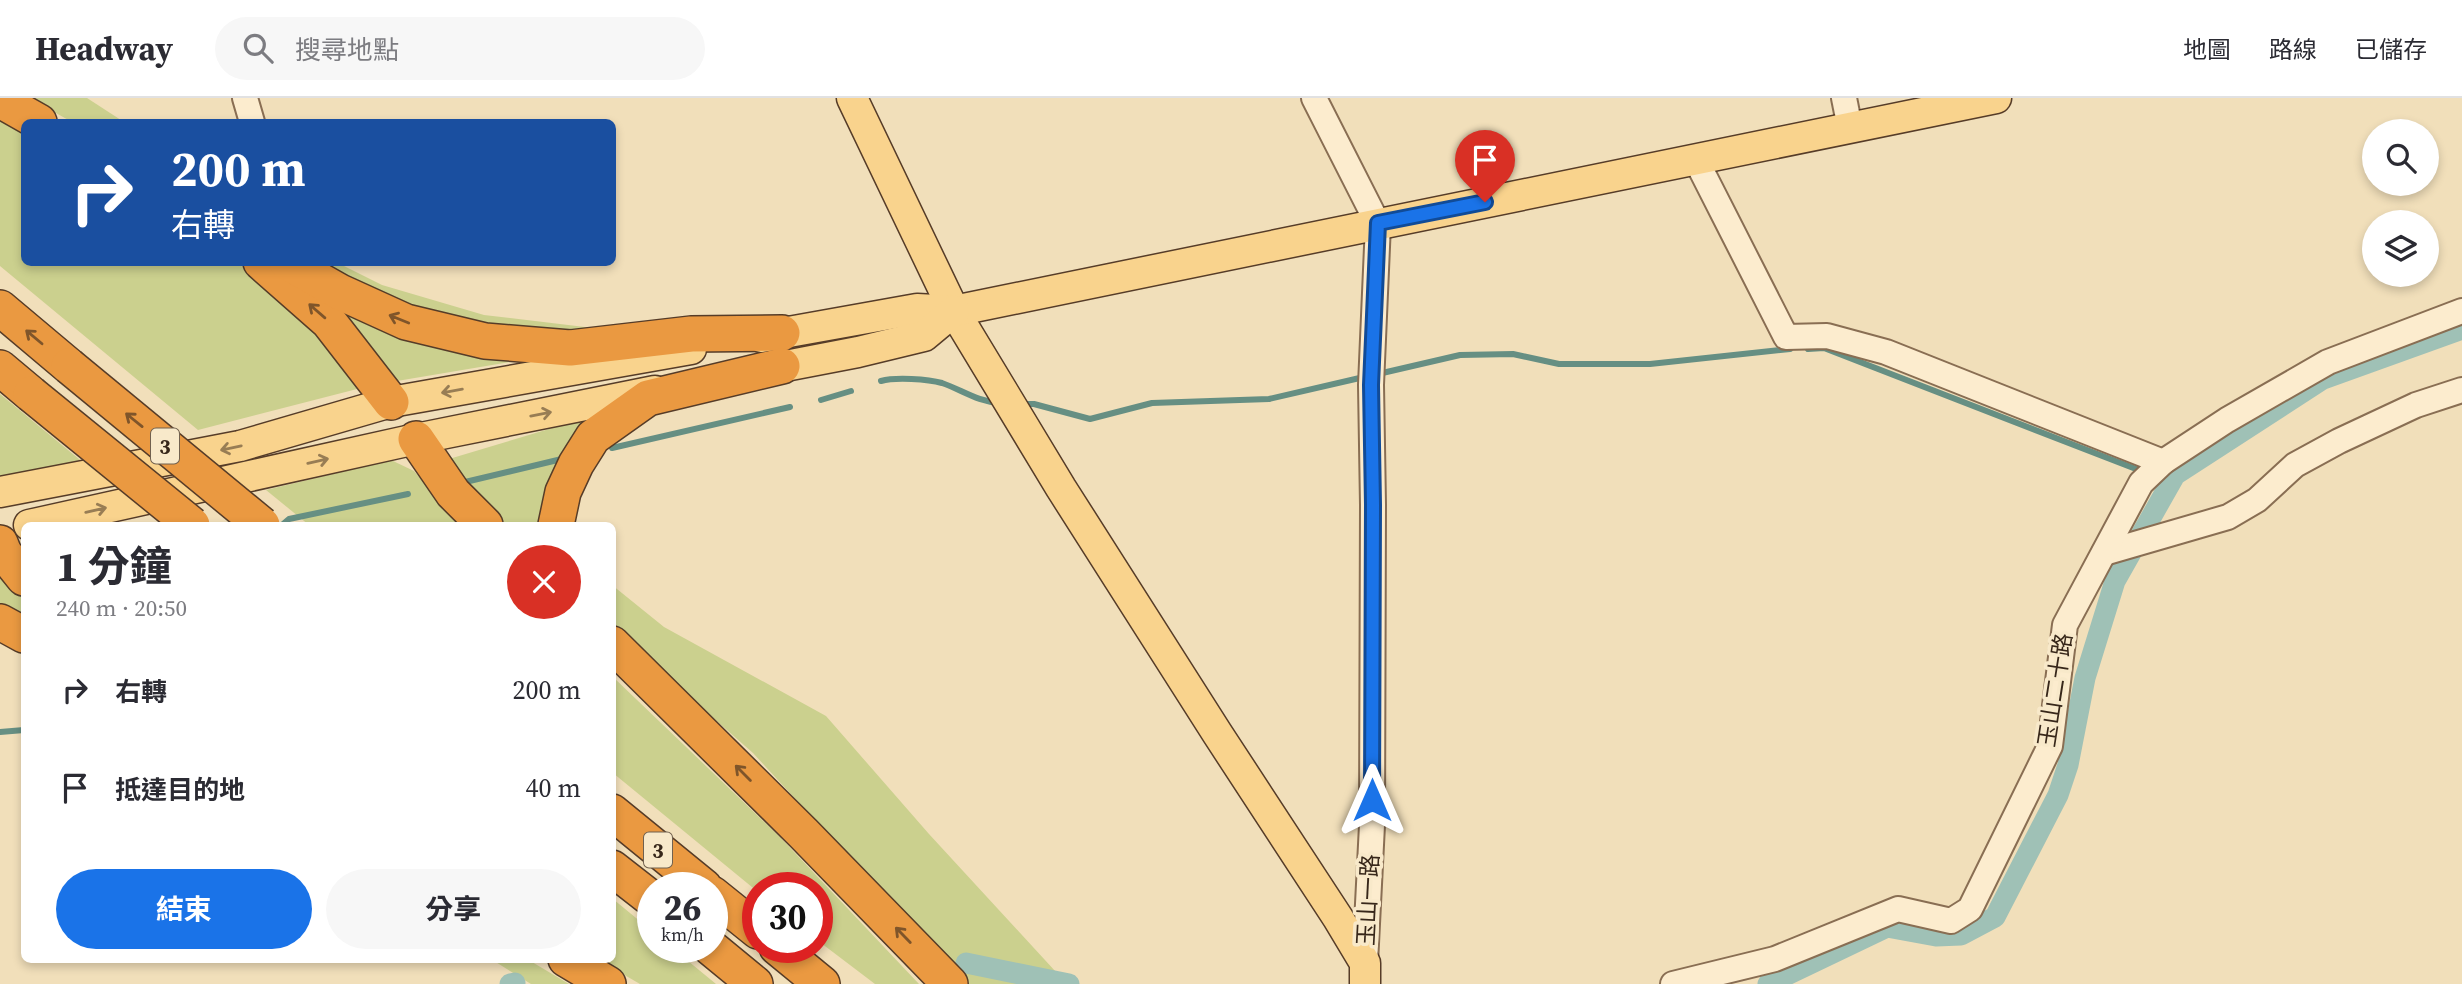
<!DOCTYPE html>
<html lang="zh-TW">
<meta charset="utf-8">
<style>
body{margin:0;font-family:"Source Serif 4","Noto Sans TC",serif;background:#f7f7f7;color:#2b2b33;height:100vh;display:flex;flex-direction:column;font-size:26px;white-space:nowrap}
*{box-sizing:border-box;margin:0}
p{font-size:23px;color:#7c7c81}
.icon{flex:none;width:38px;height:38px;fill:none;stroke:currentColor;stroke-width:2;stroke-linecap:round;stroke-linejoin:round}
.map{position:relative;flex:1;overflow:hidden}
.panel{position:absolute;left:21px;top:424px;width:595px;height:441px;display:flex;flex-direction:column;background:#fff;border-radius:10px;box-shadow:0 4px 10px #0003}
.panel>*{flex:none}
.banner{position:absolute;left:21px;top:21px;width:595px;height:147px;border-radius:10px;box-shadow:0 4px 10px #0003;background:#1a4fa0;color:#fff;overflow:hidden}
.buttons{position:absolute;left:2362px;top:21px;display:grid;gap:14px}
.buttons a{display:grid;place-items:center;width:77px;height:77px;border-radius:50%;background:#fff;box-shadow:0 4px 10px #0003;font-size:35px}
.speed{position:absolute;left:637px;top:774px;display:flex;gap:14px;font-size:35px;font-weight:700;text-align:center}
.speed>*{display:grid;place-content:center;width:91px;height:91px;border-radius:50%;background:#fff;box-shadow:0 4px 10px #0003;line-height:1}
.speed small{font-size:18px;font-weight:400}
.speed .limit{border:10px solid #d22;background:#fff;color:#111}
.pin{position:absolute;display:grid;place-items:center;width:60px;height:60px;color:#fff;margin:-72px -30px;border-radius:50% 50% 50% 0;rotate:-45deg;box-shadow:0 0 7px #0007}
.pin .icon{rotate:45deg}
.me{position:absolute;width:77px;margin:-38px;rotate:0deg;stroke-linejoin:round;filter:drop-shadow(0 0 5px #0008)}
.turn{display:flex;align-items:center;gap:24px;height:147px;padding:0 35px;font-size:32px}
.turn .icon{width:91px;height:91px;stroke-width:2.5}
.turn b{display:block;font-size:49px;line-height:60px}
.round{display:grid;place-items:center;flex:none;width:74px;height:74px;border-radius:37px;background:#f7f7f7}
.headline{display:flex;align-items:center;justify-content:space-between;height:119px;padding:0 35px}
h1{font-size:42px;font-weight:700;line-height:52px}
.action{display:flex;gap:14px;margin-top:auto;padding:14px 35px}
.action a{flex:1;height:80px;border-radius:42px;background:#1a73e8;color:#fff;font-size:28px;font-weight:700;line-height:80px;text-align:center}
.action a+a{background:#f7f7f7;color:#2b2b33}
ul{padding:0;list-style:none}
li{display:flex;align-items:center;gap:21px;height:98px;padding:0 35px}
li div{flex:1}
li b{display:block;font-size:26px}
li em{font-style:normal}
header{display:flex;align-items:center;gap:42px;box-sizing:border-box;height:98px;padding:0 35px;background:#fff;border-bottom:2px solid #e1e1e2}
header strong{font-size:33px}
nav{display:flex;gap:38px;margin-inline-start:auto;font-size:24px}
.search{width:490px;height:63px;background:#f7f7f7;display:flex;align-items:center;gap:18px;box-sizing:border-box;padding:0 24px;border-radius:38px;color:#7c7c81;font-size:26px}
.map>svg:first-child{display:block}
.green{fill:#cbd08e}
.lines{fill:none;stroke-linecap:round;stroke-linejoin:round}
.stream{stroke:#668f83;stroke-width:6}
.canal{stroke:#9fc1b6;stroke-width:21}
.minor-casing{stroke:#896e53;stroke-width:28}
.major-casing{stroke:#563c28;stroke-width:33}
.highway-casing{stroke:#563c28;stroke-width:38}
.minor{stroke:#fcecce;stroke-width:24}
.major{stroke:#f9d38d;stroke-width:30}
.highway{stroke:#ea9941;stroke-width:35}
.highway-bridge-casing{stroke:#563c28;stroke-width:38;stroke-linecap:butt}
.highway-bridge{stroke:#ea9941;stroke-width:35}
.oneway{stroke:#7f552a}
.oneway2{stroke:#987d54}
.route-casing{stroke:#114b97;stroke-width:18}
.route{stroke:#1a73e8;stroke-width:12}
.labels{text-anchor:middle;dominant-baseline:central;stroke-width:7;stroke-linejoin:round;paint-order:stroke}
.shield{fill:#f8e9ca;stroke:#71614f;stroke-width:2}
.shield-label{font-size:21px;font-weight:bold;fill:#37271a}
.street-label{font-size:23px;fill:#37271a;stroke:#f8e9ca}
</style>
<header>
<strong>Headway</strong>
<div class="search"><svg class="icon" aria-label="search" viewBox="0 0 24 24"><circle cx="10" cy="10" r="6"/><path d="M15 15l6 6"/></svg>搜尋地點</div>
<nav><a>地圖</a><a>路線</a><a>已儲存</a></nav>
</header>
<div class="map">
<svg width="2462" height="886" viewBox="0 0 2462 886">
<rect width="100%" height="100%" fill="#f1dfba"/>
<g class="green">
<polygon points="29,0 87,0 124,24 72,24"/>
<polygon points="0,17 24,32 24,164 238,165 332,247 361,290 198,332 0,168"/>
<polygon points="308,165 338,165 382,187 484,217 618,233 505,236 425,219"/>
<polygon points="325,196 533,260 397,283"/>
<polygon points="0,296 85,366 0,379"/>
<polygon points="616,311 543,427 497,427 439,364"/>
<polygon points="391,362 414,373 460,427 309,427 266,392"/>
<polygon points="0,476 24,501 24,524 0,511"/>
<polygon points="612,487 664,529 826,618 929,736 1067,886 966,886 753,655 635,551 613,524"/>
<polygon points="612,578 780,739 919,886 875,886 817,842 817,789 758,789 758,794 613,675"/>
<polygon points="613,801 653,834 653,849 671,849 716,886 640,886 597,861 612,861"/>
<polygon points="491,861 527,861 569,886 531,886"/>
</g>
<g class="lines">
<g class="stream">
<polyline points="1808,251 1824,250 2136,371 2146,372"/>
<polyline points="1378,276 1460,257 1513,256 1559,266 1650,266 1790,251"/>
<path d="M881 283C895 279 928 281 942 285 962 292 978 304 1000 305"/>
<polyline points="821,302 851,293"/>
<polyline points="1021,306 1034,306 1090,321 1152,305 1269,301 1364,279"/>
<polyline points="612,350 790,309"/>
<polyline points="2160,374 2175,377"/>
<polyline points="461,385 566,360"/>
<polyline points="282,427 289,421 408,396"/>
<polyline points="0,634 24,632"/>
</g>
<g class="canal">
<polyline points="966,865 1069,886"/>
<polyline points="510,886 515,885"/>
<polyline points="1768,886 1887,829 1936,838 1961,837 1995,819 2058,697 2068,667 2085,580 2115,483 2175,377 2323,281 2462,231"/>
</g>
<defs>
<g id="minor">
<polyline points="245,0 252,24"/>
<polyline points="1314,0 1378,126 1371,287 1373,407 1372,727 1365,865"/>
<polyline points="1844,0 1850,30"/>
<polyline points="1696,62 1786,239 1827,238 1886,254 2163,364"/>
<polyline points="2104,455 2228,419 2257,402 2295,367 2339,343 2416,307 2462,292"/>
<polyline points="1673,886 1775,861 1898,811 1951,823 1970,811 2050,648 2065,527 2141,385 2163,364 2227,322 2328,264 2462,213"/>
</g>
<g id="major">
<polyline points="852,0 954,213 1061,390 1217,635 1338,820 1365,865 1365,886"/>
<polyline points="761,239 917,211 954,213 1996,0"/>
<polyline points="759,273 858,254 924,238 954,213"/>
<polyline points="0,394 240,348 391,304 691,251"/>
<polyline points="29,427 416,341 655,293"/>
</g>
<g id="highway">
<polyline points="0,2 39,24"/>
<polyline points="261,164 329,224 391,304"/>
<polyline points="287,164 340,194 406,224 485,243 570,250 691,236 782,235"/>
<polyline points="0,210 69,268"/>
<polyline points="0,270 31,296"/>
<polyline points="416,341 453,395 485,427"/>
<polyline points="556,427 563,394 576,366 593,339 648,300 782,268"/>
<polyline points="0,445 4,455 24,480"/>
<polyline points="0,524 24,537"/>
<polyline points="612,546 804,736 950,886"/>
<polyline points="612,714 704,789"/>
<polyline points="612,770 653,802"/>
<polyline points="712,796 758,833"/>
<polyline points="710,849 755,886"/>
<polyline points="777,849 822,886"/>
<polyline points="566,861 608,886"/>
</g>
</defs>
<use href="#minor" class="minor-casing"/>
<use href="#major" class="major-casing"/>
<use href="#highway" class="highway-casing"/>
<use href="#minor" class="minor"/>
<use href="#major" class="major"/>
<use href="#highway" class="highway"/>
<defs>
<g id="highway-bridge">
<polyline points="69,268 262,427"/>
<polyline points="31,296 192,427"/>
</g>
</defs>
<use href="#highway-bridge" class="highway-bridge-casing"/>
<use href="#highway-bridge" class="highway-bridge"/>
</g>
<defs><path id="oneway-shaft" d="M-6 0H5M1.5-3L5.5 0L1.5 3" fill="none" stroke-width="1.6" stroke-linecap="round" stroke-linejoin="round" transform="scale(1.75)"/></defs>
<g class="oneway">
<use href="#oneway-shaft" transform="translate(317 213) rotate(-139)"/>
<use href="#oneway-shaft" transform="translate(399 221) rotate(-158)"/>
<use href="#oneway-shaft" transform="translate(34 239) rotate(-140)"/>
<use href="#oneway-shaft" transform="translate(134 322) rotate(-141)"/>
<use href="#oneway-shaft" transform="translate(743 675) rotate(-135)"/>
<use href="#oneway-shaft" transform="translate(903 837) rotate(-134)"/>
</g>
<g class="oneway2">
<use href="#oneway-shaft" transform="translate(452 293) rotate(170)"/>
<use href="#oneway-shaft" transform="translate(541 316) rotate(-11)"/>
<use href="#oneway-shaft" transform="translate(231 350) rotate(168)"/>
<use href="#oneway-shaft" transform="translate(318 363) rotate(-13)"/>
<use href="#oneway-shaft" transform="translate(96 412) rotate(-13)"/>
</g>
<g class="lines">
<defs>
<polyline id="route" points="1372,702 1373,407 1371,287 1378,125 1485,104"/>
</defs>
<use href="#route" class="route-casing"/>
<use href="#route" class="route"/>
</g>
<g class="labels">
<g class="shield">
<rect x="151" y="330.5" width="28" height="35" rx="5"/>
<rect x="644" y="734.5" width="28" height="35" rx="5"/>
</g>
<g class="shield-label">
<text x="165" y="348">3</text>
<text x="658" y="752">3</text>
</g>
<g class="street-label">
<text transform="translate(2055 592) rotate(-81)">玉山二十路</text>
<text transform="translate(1368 802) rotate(-87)">玉山一路</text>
</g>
</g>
</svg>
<div class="buttons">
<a><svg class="icon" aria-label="search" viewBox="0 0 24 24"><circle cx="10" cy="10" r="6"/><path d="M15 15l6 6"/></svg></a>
<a><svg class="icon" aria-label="layers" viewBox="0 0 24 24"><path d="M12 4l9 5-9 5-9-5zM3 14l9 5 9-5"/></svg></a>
</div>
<div class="speed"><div>26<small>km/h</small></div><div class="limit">30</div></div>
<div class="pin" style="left:1485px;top:104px;background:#d93025"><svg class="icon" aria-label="arrive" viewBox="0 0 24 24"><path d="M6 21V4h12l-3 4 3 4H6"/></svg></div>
<svg class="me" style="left:1372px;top:702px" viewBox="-20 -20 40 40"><path d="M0-17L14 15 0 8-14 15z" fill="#1a73e8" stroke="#fff" stroke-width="4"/></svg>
<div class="banner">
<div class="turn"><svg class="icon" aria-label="right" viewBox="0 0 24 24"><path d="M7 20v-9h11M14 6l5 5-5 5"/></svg><div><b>200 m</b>右轉</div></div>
</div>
<section class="panel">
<div class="headline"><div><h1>1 分鐘</h1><p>240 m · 20:50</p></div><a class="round" style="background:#d93025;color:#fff"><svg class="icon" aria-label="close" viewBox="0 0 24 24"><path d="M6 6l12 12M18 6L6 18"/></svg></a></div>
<ul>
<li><svg class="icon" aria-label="right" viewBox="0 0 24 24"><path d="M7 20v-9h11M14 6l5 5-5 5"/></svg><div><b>右轉</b></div><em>200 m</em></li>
<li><svg class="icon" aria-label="arrive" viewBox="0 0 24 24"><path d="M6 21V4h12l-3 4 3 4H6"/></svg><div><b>抵達目的地</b></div><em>40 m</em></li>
</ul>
<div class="action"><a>結束</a><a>分享</a></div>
</section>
</div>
